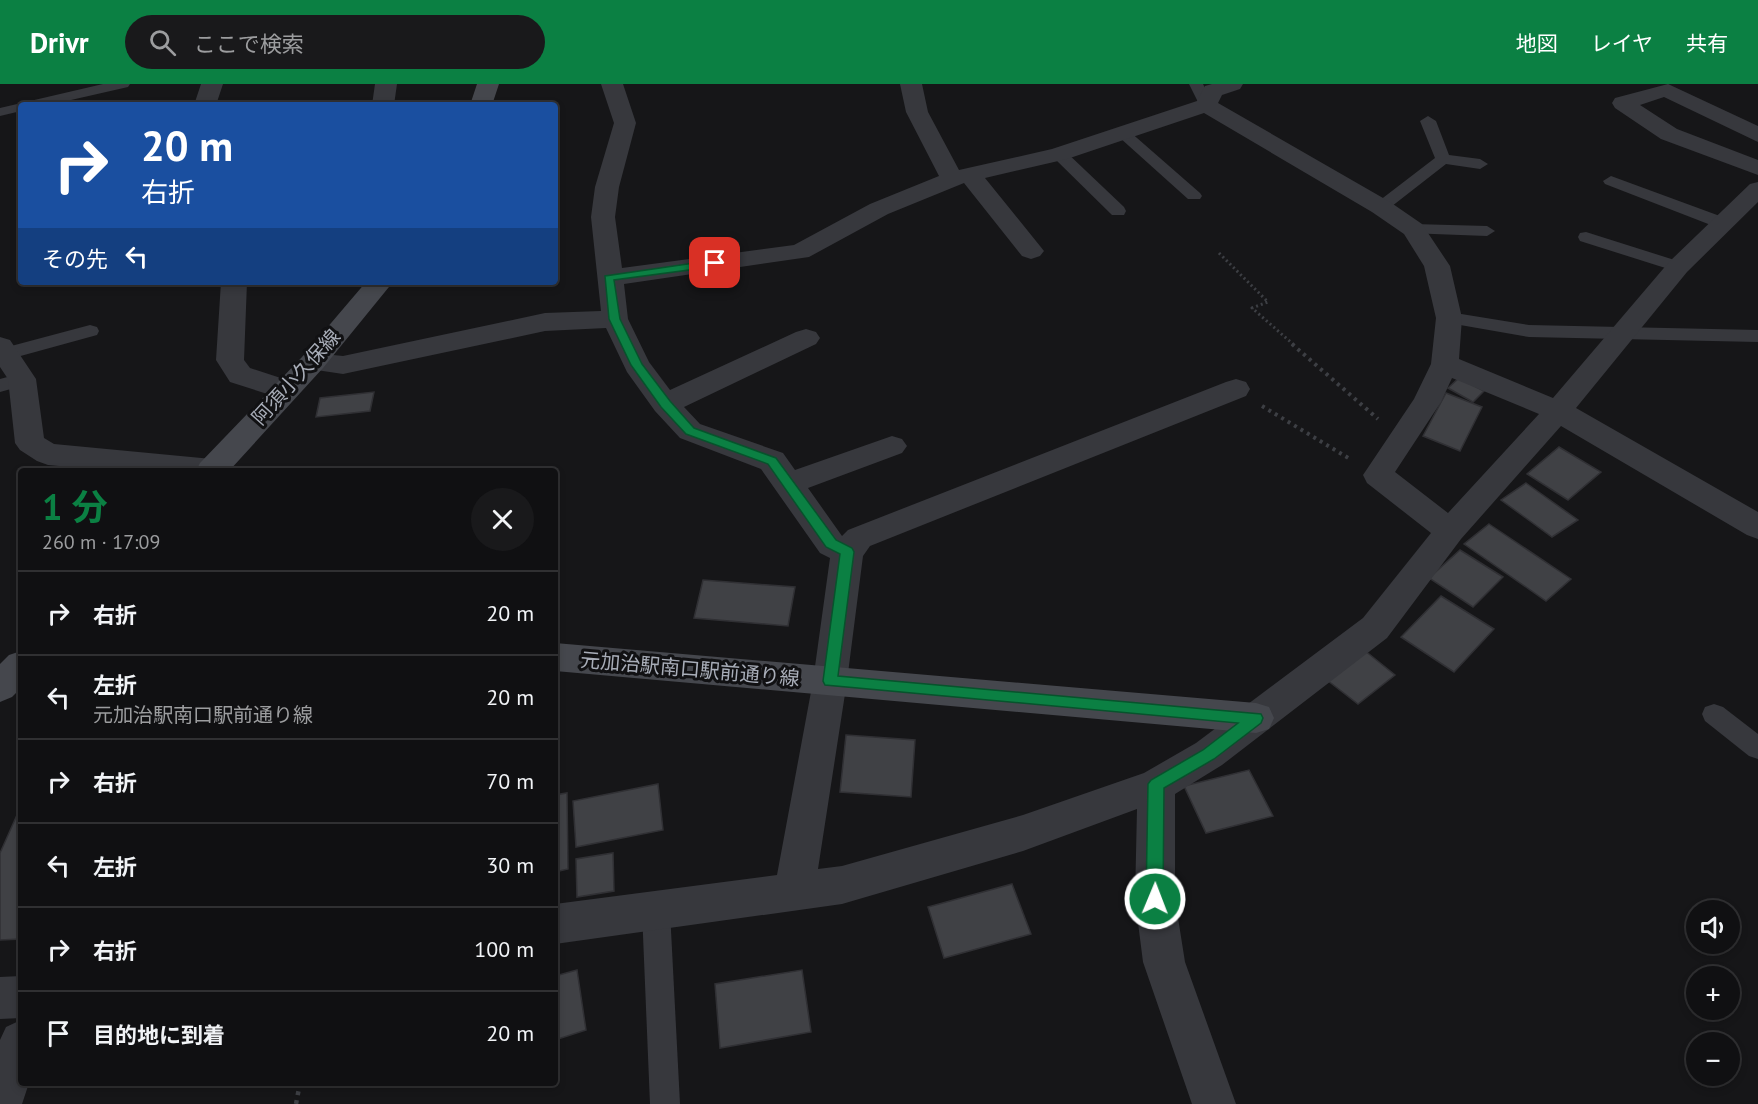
<!DOCTYPE html>
<html lang="ja">
<meta charset="utf-8">
<style>
body{margin:0;font-family:"PT Sans","Noto Sans JP",sans-serif;background:#19191b;color:#f1f3f6;height:100vh;display:flex;flex-direction:column;font-size:22px;white-space:nowrap}
*{box-sizing:border-box;margin:0}
p{font-size:20px;color:#9c9d9f}
.icon{flex:none;width:33px;height:33px;fill:none;stroke:currentColor;stroke-width:2;stroke-linecap:round;stroke-linejoin:round}
.map{position:relative;flex:1;overflow:hidden}
.sheet{position:absolute;left:18px;top:384px;width:540px;height:618px;display:flex;flex-direction:column;background:#101012;border-radius:6px;box-shadow:0 3px 9px #0003,0 0 0 2px #303032}
.sheet>*{flex:none}
.banner{position:absolute;left:18px;top:18px;width:540px;height:183px;border-radius:6px;box-shadow:0 3px 9px #0003,0 0 0 2px #303032;background:#1a4fa0;color:#fff;overflow:hidden}
.buttons{position:absolute;left:1686px;top:816px;display:grid;gap:12px}
.buttons a{display:grid;place-items:center;width:54px;height:54px;border-radius:50%;background:#101012;box-shadow:0 3px 9px #0003,0 0 0 2px #303032;font-size:30px}
.pin{position:absolute;display:grid;place-items:center;width:51px;height:51px;color:#fff;margin:-26px;border-radius:12px;box-shadow:0 3px 9px #0006}
.me{position:absolute;width:66px;margin:-33px;rotate:1deg;stroke-linejoin:round;filter:drop-shadow(0 0 4px #0008)}
.turn{display:flex;align-items:center;gap:21px;height:126px;padding:0 24px;font-size:27px}
.turn .icon{width:78px;height:78px;stroke-width:2.5}
.turn b{display:block;font-size:42px;line-height:51px}
.then{display:flex;align-items:center;height:57px;padding:0 24px;background:#0003;gap:12px;font-size:22px}
.round{display:grid;place-items:center;flex:none;width:63px;height:63px;border-radius:32px;background:#19191b}
.head{display:flex;align-items:center;justify-content:space-between;height:102px;padding:0 24px}
h1{font-size:36px;font-weight:700;line-height:45px;color:#0b8043}
ul{padding:0;list-style:none}
li{display:flex;align-items:center;gap:18px;height:84px;padding:0 24px;border-top:2px solid #303032}
li div{flex:1}
li b{display:block;font-size:22px}
li em{font-style:normal}
header{display:flex;align-items:center;gap:36px;box-sizing:border-box;height:84px;padding:0 30px;background:#0b8043;color:#fff}
header strong{font-size:28px}
nav{display:flex;gap:33px;margin-inline-start:auto;font-size:21px}
.search{width:420px;height:54px;background:#19191b;display:flex;align-items:center;gap:15px;box-sizing:border-box;padding:0 21px;border-radius:33px;color:#9c9d9f;font-size:22px}
.map>svg:first-child{display:block}
.building{fill:#404145;stroke:#303034;stroke-width:1.5}
.lines{fill:none;stroke-linecap:round;stroke-linejoin:round}
.path-far2{stroke:#3d3f44;stroke-width:3;stroke-dasharray:2 3;stroke-linecap:butt}
.path-far1{stroke:#3d3f44;stroke-width:4;stroke-dasharray:3 4.5;stroke-linecap:butt}
.path{stroke:#3d3f44;stroke-width:4.5;stroke-dasharray:4 5;stroke-linecap:butt}
.lane{fill:#37383d;fill-rule:evenodd}
.street{fill:#37383d;fill-rule:evenodd}
.secondary{fill:#45474d;fill-rule:evenodd}
.route{fill:#0b8043;stroke:#07532c;stroke-width:1.5}
.labels{text-anchor:middle;dominant-baseline:central;stroke-width:6;stroke-linejoin:round;paint-order:stroke}
.street-label{font-size:20px;fill:#a8adb8;stroke:#111113}
</style>
<header>
<strong>Drivr</strong>
<div class="search"><svg class="icon" aria-label="search" viewBox="0 0 24 24"><circle cx="10" cy="10" r="6"/><path d="M15 15l6 6"/></svg>ここで検索</div>
<nav><a>地図</a><a>レイヤ</a><a>共有</a></nav>
</header>
<div class="map">
<svg width="1758" height="1020" viewBox="0 0 1758 1020">
<rect width="100%" height="100%" fill="#161618"/>
<g class="building">
<polygon points="1459,294 1484,307 1473,318 1448,304"/>
<polygon points="374,308 370,327 316,333 320,314"/>
<polygon points="1446,309 1482,323 1460,367 1423,352"/>
<polygon points="1559,363 1601,388 1568,416 1527,390"/>
<polygon points="1526,399 1578,436 1552,453 1501,416"/>
<polygon points="1489,440 1571,495 1546,517 1464,460"/>
<polygon points="1460,466 1503,493 1473,523 1429,494"/>
<polygon points="703,496 795,503 788,542 694,534"/>
<polygon points="1441,512 1494,545 1454,588 1401,553"/>
<polygon points="1364,566 1395,591 1358,620 1327,596"/>
<polygon points="846,651 915,656 911,713 840,708"/>
<polygon points="1249,686 1273,732 1206,749 1184,702"/>
<polygon points="658,700 663,746 576,763 573,717"/>
<polygon points="567,709 568,785 555,788 555,711"/>
<polygon points="21,722 21,855 0,856 0,769"/>
<polygon points="613,769 614,807 577,813 576,775"/>
<polygon points="1012,800 1031,850 944,874 928,823"/>
<polygon points="577,886 586,946 555,956 555,892"/>
<polygon points="802,886 811,948 720,964 715,900"/>
</g>
<g class="lines">
<polyline class="path-far2" points="1219,169 1268,218 1252,224 1294,261"/>
<g class="path-far1">
<polyline points="1292,260 1378,335"/>
<polyline points="1262,322 1350,375"/>
</g>
<polyline class="path" points="296,1020 300,999"/>
<g class="lane">
<polygon points="103,0 130,0 128,3 49,21 21,21 21,27 0,32 0,24"/>
<polygon points="1189,0 1203,0 1213,21 1211,24 1201,24"/>
<polygon points="1428,32 1436,37 1449,71 1480,75 1488,80 1480,85 1446,80 1387,126 1375,126 1373,123 1375,120 1435,74 1420,37"/>
<polygon points="1124,45 1129,47 1200,109 1202,112 1200,115 1188,115 1119,53 1116,50"/>
<polygon points="1059,65 1065,67 1124,123 1126,127 1124,131 1112,131 1053,73 1051,70"/>
<polygon points="1611,92 1728,135 1730,139 1728,143 1716,143 1605,100 1603,97"/>
<polygon points="1413,140 1487,142 1495,147 1487,152 1407,149 1405,145 1407,141"/>
<polygon points="1586,148 1684,179 1687,183 1684,187 1678,188 1580,157 1578,153 1580,149"/>
<polygon points="1449,228 1529,241 1758,246 1758,258 1529,253 1443,238 1440,234 1443,230"/>
<polygon points="90,241 97,243 99,247 97,251 6,276 0,275 0,265"/>
<polygon points="22,289 29,290 32,295 29,300 0,308 0,295"/>
<polygon points="1714,620 1723,623 1758,650 1758,675 1749,672 1705,637 1702,630 1705,623"/>
<polygon points="656,814 666,818 670,827 680,1020 650,1020 642,827 646,818"/>
</g>
<g class="street">
<polygon points="201,0 223,0 216,21 194,21"/>
<polygon points="375,0 397,0 394,21 372,21"/>
<path d="M601 0H623L636 39 619 103 615 133 622 184 794 161 870 120 939 92 906 28 900 0H922L928 28 959 86 1052 65 1197 17 1205 2 1212 0H1243L1240 5 1222 11 1218 19 1390 118 1422 140 1450 182 1462 234 1459 275 1553 314 1669 178 1750 100 1758 98V118L1687 188 1576 324 1758 428V455L1747 451 1561 342 1461 455 1387 554 1222 681 1175 710V815L1185 878 1236 1020H1192L1143 878 1135 815 1137 725 1023 767 842 820 555 860V820L777 791 813 597 830 474 820 469 761 385 680 354 655 327 627 288 606 244 545 247 343 290 303 284 299 278 303 272 313 269 343 272 545 229 601 227 591 133 595 103 614 39ZM1204 29 1372 128 1404 150 1424 182 1436 234 1431 280 1414 315 1363 391 1367 399 1431 449 1363 534 1196 659 1144 689 1023 731 842 782 818 785 847 597 863 472 870 462 1246 312 1250 305 1246 298 1236 295 1226 298 848 446 842 452 808 404 902 369 907 362 902 355 892 352 795 386 783 369 700 340 684 323 816 260 820 254 816 248 806 245 796 248 670 306 649 278 628 235 624 200 809 173 888 130 964 99 1022 172 1031 175 1040 172 1044 167 1040 162 985 94 1067 75ZM1452 294 1539 330 1448 429 1395 388 1441 318Z"/>
<polygon points="1668,0 1758,42 1758,58 1664,13 1640,21 1677,45 1758,76 1758,91 1661,55 1615,24 1612,19 1615,14"/>
<polygon points="221,198 247,198 244,276 250,284 296,299 300,306 296,313 286,316 230,298 216,276"/>
<polygon points="0,253 10,256 36,295 44,354 54,360 212,375 223,378 227,387 113,387 48,381 37,377 20,366 15,359 8,295 0,283"/>
<polygon points="21,892 21,934 0,935 0,893"/>
<polygon points="21,936 21,999 29,999 22,1020 0,1020 0,956 6,943"/>
</g>
<g class="secondary">
<polygon points="477,0 499,0 492,21 470,21"/>
<polygon points="366,198 393,198 323,284 229,387 196,387 200,379 303,272"/>
<polygon points="555,559 1256,619 1269,623 1274,634 1269,645 1256,649 555,587"/>
<polygon points="21,567 21,604 12,613 0,618 0,580 9,571"/>
</g>
</g>
<polygon class="route" points="715,176 720,179 719,182 614,196 620,235 642,280 670,317 694,344 776,374 836,456 852,464 854,468 838,592 1261,630 1263,634 1261,639 1214,675 1164,704 1163,815 1161,820 1155,823 1149,820 1146,815 1148,700 1151,696 1203,666 1238,639 825,601 823,597 840,470 826,463 768,380 686,350 661,323 631,281 609,235 605,192"/>
<g class="labels">
<g class="street-label">
<text transform="translate(296 293) rotate(-48)">阿須小久保線</text>
<text transform="translate(690 585) rotate(5)">元加治駅南口駅前通り線</text>
</g>
</g>
</svg>
<div class="buttons">
<a><svg class="icon" aria-label="sound" viewBox="0 0 24 24"><path d="M4 9h4l5-4v14l-5-4H4zM17 9q2 3 0 6"/></svg></a>
<a>+</a>
<a>−</a>
</div>
<div class="pin" style="left:715px;top:179px;background:#d93025"><svg class="icon" aria-label="arrive" viewBox="0 0 24 24"><path d="M6 21V4h12l-3 4 3 4H6"/></svg></div>
<svg class="me" style="left:1155px;top:815px" viewBox="-20 -20 40 40"><circle r="17" fill="#0b8043" stroke="#fff" stroke-width="3"/><path d="M0-11L8 9 0 5-8 9z" fill="#fff"/></svg>
<div class="banner">
<div class="turn"><svg class="icon" aria-label="right" viewBox="0 0 24 24"><path d="M7 20v-9h11M14 6l5 5-5 5"/></svg><div><b>20 m</b>右折</div></div>
<div class="then">その先<svg class="icon" aria-label="left" viewBox="0 0 24 24"><path d="M17 20v-9H6M10 6l-5 5 5 5"/></svg></div>
</div>
<section class="sheet">
<div class="head"><div><h1>1 分</h1><p>260 m · 17:09</p></div><a class="round"><svg class="icon" aria-label="close" viewBox="0 0 24 24"><path d="M6 6l12 12M18 6L6 18"/></svg></a></div>
<ul>
<li><svg class="icon" aria-label="right" viewBox="0 0 24 24"><path d="M7 20v-9h11M14 6l5 5-5 5"/></svg><div><b>右折</b></div><em>20 m</em></li>
<li><svg class="icon" aria-label="left" viewBox="0 0 24 24"><path d="M17 20v-9H6M10 6l-5 5 5 5"/></svg><div><b>左折</b><p>元加治駅南口駅前通り線</p></div><em>20 m</em></li>
<li><svg class="icon" aria-label="right" viewBox="0 0 24 24"><path d="M7 20v-9h11M14 6l5 5-5 5"/></svg><div><b>右折</b></div><em>70 m</em></li>
<li><svg class="icon" aria-label="left" viewBox="0 0 24 24"><path d="M17 20v-9H6M10 6l-5 5 5 5"/></svg><div><b>左折</b></div><em>30 m</em></li>
<li><svg class="icon" aria-label="right" viewBox="0 0 24 24"><path d="M7 20v-9h11M14 6l5 5-5 5"/></svg><div><b>右折</b></div><em>100 m</em></li>
<li><svg class="icon" aria-label="arrive" viewBox="0 0 24 24"><path d="M6 21V4h12l-3 4 3 4H6"/></svg><div><b>目的地に到着</b></div><em>20 m</em></li>
</ul>
</section>
</div>
